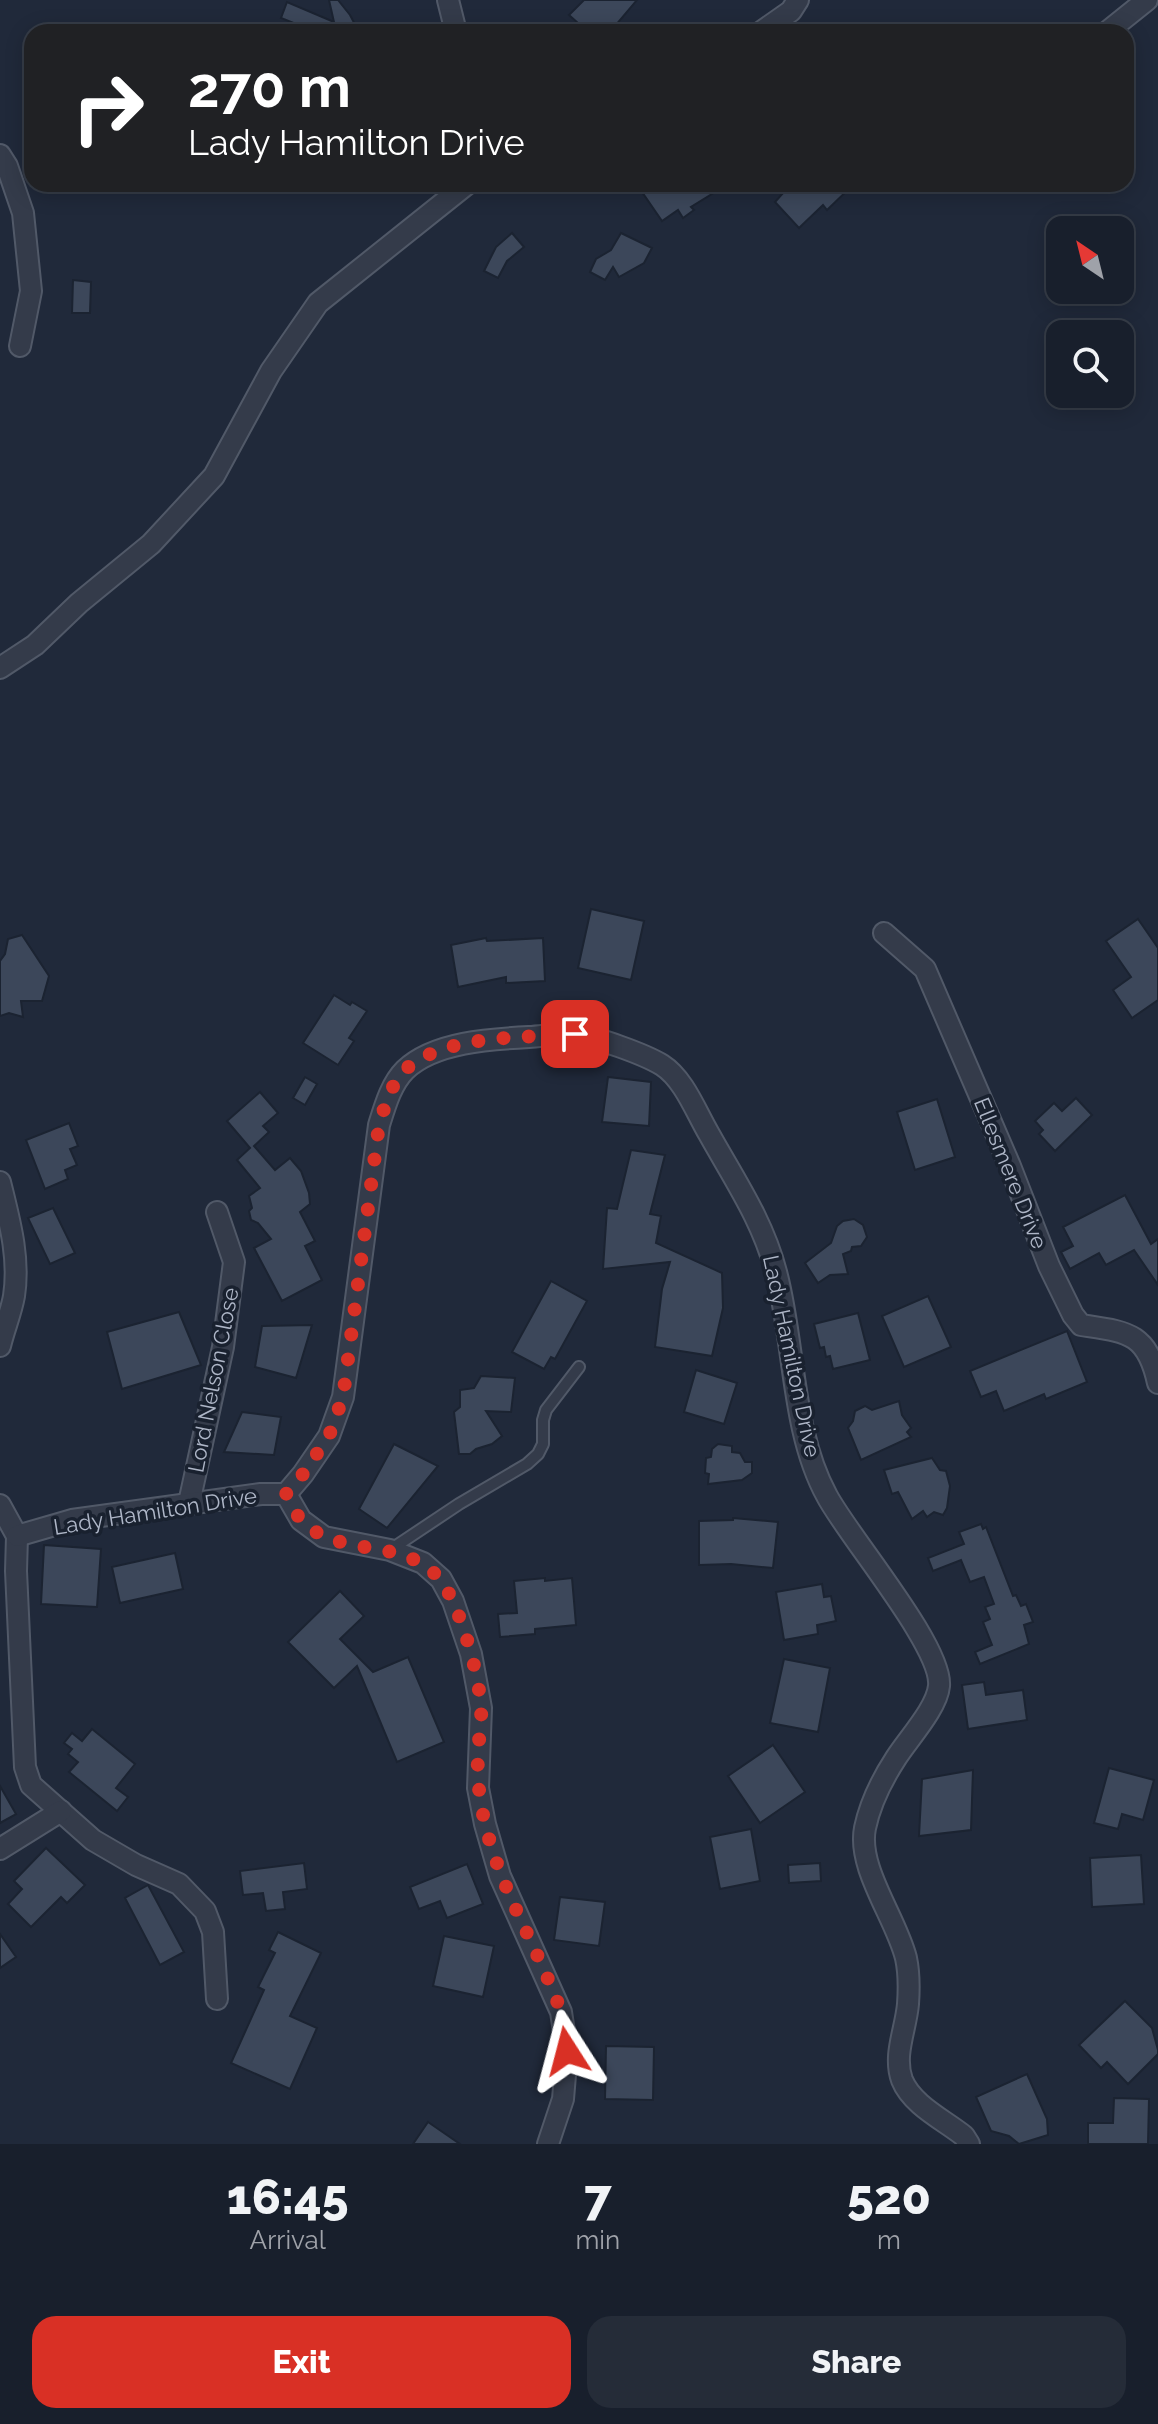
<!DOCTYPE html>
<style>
body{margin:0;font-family:Raleway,sans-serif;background:#252c38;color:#f1f3f6;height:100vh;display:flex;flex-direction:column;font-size:30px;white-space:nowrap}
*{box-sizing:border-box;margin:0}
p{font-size:26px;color:#9fa2a9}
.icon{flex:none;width:44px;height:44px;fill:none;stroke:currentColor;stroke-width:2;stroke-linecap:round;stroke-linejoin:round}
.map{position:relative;height:2144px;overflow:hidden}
.sheet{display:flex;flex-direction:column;background:#181f2c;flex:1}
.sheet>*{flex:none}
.guide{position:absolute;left:24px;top:24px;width:1110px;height:168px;border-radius:24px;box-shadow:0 4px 20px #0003,0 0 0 2px #363d48;background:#202124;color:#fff;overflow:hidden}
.needle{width:52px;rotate:325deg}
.fabs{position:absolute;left:1046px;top:216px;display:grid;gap:16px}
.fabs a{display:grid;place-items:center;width:88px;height:88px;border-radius:16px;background:#181f2c;box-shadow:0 4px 20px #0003,0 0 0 2px #363d48;font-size:40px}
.pin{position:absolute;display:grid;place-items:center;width:68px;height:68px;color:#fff;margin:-34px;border-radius:16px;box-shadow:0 4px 12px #0006}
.me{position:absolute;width:88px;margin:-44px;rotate:351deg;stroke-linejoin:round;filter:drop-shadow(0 0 6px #0008)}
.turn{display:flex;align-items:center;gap:28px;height:168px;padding:0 32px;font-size:36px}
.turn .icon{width:104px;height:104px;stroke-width:2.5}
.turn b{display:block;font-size:56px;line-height:68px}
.eta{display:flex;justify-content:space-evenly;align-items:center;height:136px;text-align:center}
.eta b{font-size:48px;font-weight:800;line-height:56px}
.cta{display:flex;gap:16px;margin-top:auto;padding:16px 32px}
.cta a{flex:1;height:92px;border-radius:24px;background:#d93025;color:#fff;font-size:32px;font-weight:800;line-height:92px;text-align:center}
.cta a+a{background:#252c38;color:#f1f3f6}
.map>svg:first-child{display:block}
.building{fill:#3c475a;stroke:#1b2331;stroke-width:2}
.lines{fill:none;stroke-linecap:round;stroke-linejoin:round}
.lane-casing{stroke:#515968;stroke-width:14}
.street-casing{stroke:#515968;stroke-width:24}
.lane{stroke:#343b4a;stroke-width:10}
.street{stroke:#343b4a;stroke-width:20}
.route{stroke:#d93025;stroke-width:14;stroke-dasharray:0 25.2}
.labels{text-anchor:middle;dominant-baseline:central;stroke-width:7;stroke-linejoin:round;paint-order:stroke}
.street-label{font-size:22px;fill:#aeb6c7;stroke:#19212f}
</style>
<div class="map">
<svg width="1158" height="2144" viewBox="0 0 1158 2144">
<rect width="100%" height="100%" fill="#20293a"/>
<g class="building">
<polygon points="329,0 338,0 350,15 359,32 316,32 281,18 287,2 334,22"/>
<polygon points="584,0 637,0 610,32 588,32 569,15"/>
<polygon points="648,184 728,184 691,207 694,210 683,218 678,210 662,221 640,189"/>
<polygon points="791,184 854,184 827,210 823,205 799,228 775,202"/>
<polygon points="512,233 524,247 507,261 498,278 484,271 496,247"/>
<polygon points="621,233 652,248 644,263 619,277 613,267 605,280 590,272 596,259 611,250"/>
<polygon points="73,280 91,282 90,313 72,313"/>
<polygon points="591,909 644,921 631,980 578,968"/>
<polygon points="1138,919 1158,948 1158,1000 1132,1018 1113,990 1131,977 1106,941"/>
<polygon points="22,935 49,976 42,1001 21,1001 23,1017 9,1013 0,1016 0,961 5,954 8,939"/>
<polygon points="486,938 487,941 543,938 545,981 506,983 506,977 458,987 451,945"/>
<polygon points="334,995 350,1005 352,1002 367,1011 349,1038 354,1041 338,1065 303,1043"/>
<polygon points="305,1077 317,1084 305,1105 293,1098"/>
<polygon points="608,1077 651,1082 649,1126 602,1122"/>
<polygon points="260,1092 278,1113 263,1126 269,1132 254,1146 275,1170 290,1158 301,1171 309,1193 310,1204 300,1212 315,1241 305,1246 322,1280 282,1301 254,1248 271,1239 258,1223 251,1220 249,1211 252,1208 249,1196 260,1188 237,1160 250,1148 227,1121"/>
<polygon points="1076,1098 1092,1115 1055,1151 1039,1134 1043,1130 1035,1121 1054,1103 1062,1111"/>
<polygon points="937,1099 955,1157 915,1170 897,1112"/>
<polygon points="69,1123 78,1146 70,1149 77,1165 65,1170 68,1179 45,1189 26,1140"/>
<polygon points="631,1150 665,1155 650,1214 661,1216 656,1243 722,1273 723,1308 712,1356 655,1347 662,1289 670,1262 603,1269 607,1208 617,1209"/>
<polygon points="1125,1195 1151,1244 1158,1239 1158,1285 1134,1250 1106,1265 1099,1253 1070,1269 1061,1252 1073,1246 1063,1227"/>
<polygon points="53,1208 75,1253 50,1264 28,1218"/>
<polygon points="854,1219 863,1225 867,1237 861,1246 852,1247 851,1251 843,1254 848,1274 830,1275 818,1283 805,1263 831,1243 837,1226 843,1221"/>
<polygon points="551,1281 587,1301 555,1359 551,1357 544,1369 512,1352"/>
<polygon points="928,1296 951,1347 904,1367 882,1316"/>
<polygon points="179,1312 201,1365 122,1389 107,1332"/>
<polygon points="858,1313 870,1360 833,1369 830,1356 826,1357 824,1347 820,1348 814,1324"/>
<polygon points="312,1325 296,1378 255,1367 262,1326"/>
<polygon points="1067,1331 1087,1382 1046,1399 1044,1394 1004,1411 996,1391 981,1397 970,1371"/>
<polygon points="696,1370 737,1383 724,1424 684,1412"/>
<polygon points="481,1376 515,1378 511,1412 486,1411 502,1436 492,1444 476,1449 470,1454 459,1454 454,1412 460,1407 460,1390 474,1388"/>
<polygon points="899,1401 902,1415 911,1428 907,1432 911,1437 861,1460 848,1428 853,1421 855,1411 865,1406 872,1410"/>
<polygon points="242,1412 281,1417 274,1455 224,1452"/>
<polygon points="394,1444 438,1466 387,1528 359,1509"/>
<polygon points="718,1444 732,1446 732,1452 740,1453 745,1462 752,1462 752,1473 742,1480 708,1484 709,1474 705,1473 706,1458 711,1457 712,1449"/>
<polygon points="932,1458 940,1470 946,1471 950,1486 947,1508 943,1515 934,1512 927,1517 923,1511 912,1519 898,1492 892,1494 884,1470"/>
<polygon points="733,1518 778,1522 773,1568 731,1564 699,1565 699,1521 733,1520"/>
<polygon points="981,1524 983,1529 986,1527 1013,1596 1016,1595 1021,1606 1026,1604 1033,1622 1024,1625 1029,1644 980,1664 975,1652 992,1645 983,1622 990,1619 985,1607 994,1604 984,1577 970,1582 961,1560 933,1571 928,1558 964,1544 959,1532"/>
<polygon points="44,1545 101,1549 97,1607 41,1604"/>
<polygon points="175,1553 183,1589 120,1603 112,1567"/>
<polygon points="545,1578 545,1581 572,1578 576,1625 535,1629 535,1634 500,1637 498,1614 517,1613 514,1581"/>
<polygon points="822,1584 824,1597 831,1596 836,1621 817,1625 818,1634 784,1640 776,1592"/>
<polygon points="340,1591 364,1616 340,1639 373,1672 408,1657 444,1742 397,1762 357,1666 334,1688 288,1642"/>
<polygon points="784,1659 830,1668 818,1732 770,1723"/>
<polygon points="984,1682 986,1695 1023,1690 1027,1720 968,1729 962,1685"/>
<polygon points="92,1729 135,1764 116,1788 128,1797 117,1811 69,1772 78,1762 68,1754 72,1749 64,1743 72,1733 82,1741"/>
<polygon points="773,1745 805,1792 760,1823 728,1776"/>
<polygon points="1109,1768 1154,1780 1143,1820 1122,1814 1118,1829 1094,1823"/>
<polygon points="973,1770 971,1830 919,1836 922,1779"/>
<polygon points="0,1786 16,1814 0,1823"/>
<polygon points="751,1829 760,1881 720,1889 710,1837"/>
<polygon points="46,1848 85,1885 67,1903 61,1897 31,1927 8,1904 22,1889 14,1881"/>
<polygon points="1141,1855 1144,1904 1092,1907 1090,1858"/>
<polygon points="304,1863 307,1889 283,1892 285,1909 266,1911 263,1893 243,1895 240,1871"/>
<polygon points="820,1863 821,1881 789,1883 788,1865"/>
<polygon points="467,1864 483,1904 447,1918 440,1901 419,1909 410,1887"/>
<polygon points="148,1885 184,1952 160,1965 125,1898"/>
<polygon points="560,1897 605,1902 599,1946 554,1940"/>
<polygon points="278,1932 321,1953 290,2016 317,2028 290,2089 231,2063 264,1990 258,1987 275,1953 269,1950"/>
<polygon points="0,1934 16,1957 0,1968"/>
<polygon points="444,1936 494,1946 483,1997 433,1986"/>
<polygon points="1125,2001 1152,2028 1158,2050 1158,2054 1128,2084 1107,2062 1101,2068 1079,2045"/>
<polygon points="606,2046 654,2047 653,2100 605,2099"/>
<polygon points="1027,2074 1047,2119 1048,2135 1019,2144 1009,2136 991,2131 976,2097"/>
<polygon points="1114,2098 1149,2099 1148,2144 1088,2144 1088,2123 1113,2123"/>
<polygon points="428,2122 460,2144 413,2144"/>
</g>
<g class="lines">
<defs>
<polyline id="lane" points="390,1550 459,1504 527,1464 538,1454 543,1444 543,1420 546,1410 579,1367"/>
<g id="street">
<polyline points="448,0 456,32"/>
<polyline points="761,32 791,11 798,0"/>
<polyline points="1107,32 1147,0"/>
<polyline points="0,155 7,166 23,213 31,291 20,346"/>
<polyline points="0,668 35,645 79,603 151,544 214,476 271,371 318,303 467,184"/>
<path d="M884 933 925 969 1010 1166 1049 1266 1073 1315 1081 1325C1127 1332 1147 1332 1158 1383"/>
<path d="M0 1182C9 1219 20 1257 14 1296 11 1313 4 1329 0 1346"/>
<polyline points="286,1494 301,1520 324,1537 390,1550 423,1563 441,1579 453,1601 471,1654 481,1708 478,1788 485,1824 500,1876 561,2012 567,2051 563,2099 548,2144"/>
<polyline points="189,1503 223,1347 234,1262 217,1212"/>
<polyline points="0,1505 17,1536 16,1571 25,1767 31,1785 93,1840 136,1865 179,1884 205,1911 213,1932 217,1999"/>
<path d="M17 1536 72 1520 261 1494H286L303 1474 329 1436 343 1397 379 1125C385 1106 391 1084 405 1070 434 1042 491 1039 529 1037 544 1036 561 1033 575 1034 596 1037 644 1054 662 1065 684 1079 696 1112 709 1134 734 1179 763 1221 776 1272 795 1342 791 1431 827 1496 848 1536 943 1647 939 1686 937 1708 908 1739 896 1758 883 1778 870 1804 865 1828 857 1868 896 1918 906 1958 909 1972 909 1990 908 2004 906 2029 893 2055 902 2080 912 2105 944 2120 964 2136L969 2144"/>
<polyline points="0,1849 61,1811"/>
</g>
</defs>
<use href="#lane" class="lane-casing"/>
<use href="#street" class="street-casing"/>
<use href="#lane" class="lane"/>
<use href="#street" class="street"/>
</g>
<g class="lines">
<path class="route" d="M567 2051C565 2037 564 2022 560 2009 537 1946 500 1889 485 1823 479 1800 477 1775 478 1751 479 1737 482 1723 481 1709 480 1677 459 1600 438 1577 400 1536 338 1559 301 1520 295 1513 291 1502 286 1494L303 1474 329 1436 343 1397 379 1125C385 1106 391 1083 406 1069 446 1034 525 1038 575 1034"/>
</g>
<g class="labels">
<g class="street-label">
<text transform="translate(1011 1173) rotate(68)">Ellesmere Drive</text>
<text transform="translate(792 1356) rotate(78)">Lady Hamilton Drive</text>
<text transform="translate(213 1380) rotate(-79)">Lord Nelson Close</text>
<text transform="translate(155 1511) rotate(-9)">Lady Hamilton Drive</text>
</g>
</g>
</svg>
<div class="fabs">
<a><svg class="needle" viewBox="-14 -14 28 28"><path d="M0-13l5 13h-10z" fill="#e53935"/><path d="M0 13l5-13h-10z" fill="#9fa2a9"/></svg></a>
<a><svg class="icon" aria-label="search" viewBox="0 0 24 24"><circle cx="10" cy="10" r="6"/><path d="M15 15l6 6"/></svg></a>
</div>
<div class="pin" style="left:575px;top:1034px;background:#d93025"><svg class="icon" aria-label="arrive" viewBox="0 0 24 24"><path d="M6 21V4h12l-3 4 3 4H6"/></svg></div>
<svg class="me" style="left:567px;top:2051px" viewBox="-20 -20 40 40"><path d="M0-17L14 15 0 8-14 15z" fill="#d93025" stroke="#fff" stroke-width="4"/></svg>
<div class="guide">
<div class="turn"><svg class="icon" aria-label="right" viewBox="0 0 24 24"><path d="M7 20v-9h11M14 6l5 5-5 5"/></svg><div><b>270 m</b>Lady Hamilton Drive</div></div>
</div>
</div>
<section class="sheet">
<div class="eta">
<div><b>16:45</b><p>Arrival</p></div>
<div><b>7</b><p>min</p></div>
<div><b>520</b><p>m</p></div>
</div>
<div class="cta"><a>Exit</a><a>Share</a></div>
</section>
